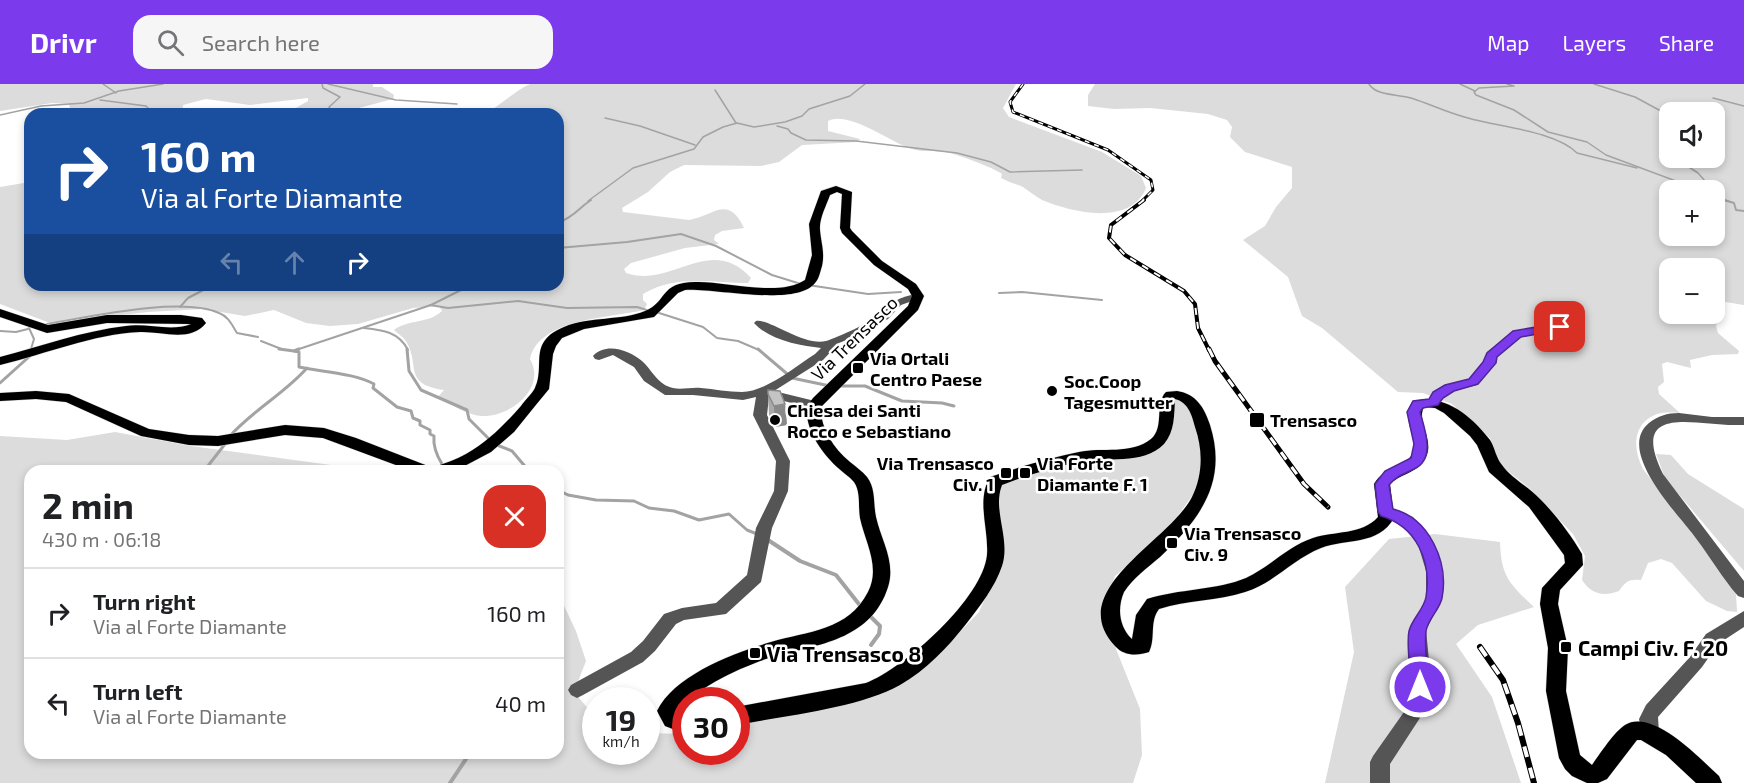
<!DOCTYPE html>
<meta charset="utf-8">
<style>
body{margin:0;font-family:"Exo 2",sans-serif;background:#f6f6f6;color:#202124;height:100vh;display:flex;flex-direction:column;font-size:22px;white-space:nowrap}
*{box-sizing:border-box;margin:0}
p{font-size:20px;color:#757577}
.icon{flex:none;width:33px;height:33px;fill:none;stroke:currentColor;stroke-width:2;stroke-linecap:round;stroke-linejoin:round}
.map{position:relative;flex:1;overflow:hidden}
.side{position:absolute;left:24px;top:381px;width:540px;height:294px;display:flex;flex-direction:column;background:#fff;border-radius:18px;box-shadow:0 3px 9px #0003}
.side>*{flex:none}
.banner{position:absolute;left:24px;top:24px;width:540px;height:183px;border-radius:18px;box-shadow:0 3px 9px #0003;background:#1a4fa0;color:#fff;overflow:hidden}
.controls{position:absolute;left:1659px;top:18px;display:grid;gap:12px}
.controls a{display:grid;place-items:center;width:66px;height:66px;border-radius:12px;background:#fff;box-shadow:0 3px 9px #0003;font-size:30px}
.speed{position:absolute;left:582px;top:603px;display:flex;gap:12px;font-size:30px;font-weight:700;text-align:center}
.speed>*{display:grid;place-content:center;width:78px;height:78px;border-radius:50%;background:#fff;box-shadow:0 3px 9px #0003;line-height:1}
.speed small{font-size:15px;font-weight:400}
.speed .limit{border:9px solid #d22;background:#fff;color:#111}
.pin{position:absolute;display:grid;place-items:center;width:51px;height:51px;color:#fff;margin:-26px;border-radius:12px;box-shadow:0 3px 9px #0006}
.me{position:absolute;width:66px;margin:-33px;rotate:0deg;stroke-linejoin:round;filter:drop-shadow(0 0 4px #0008)}
.turn{display:flex;align-items:center;gap:21px;height:126px;padding:0 18px;font-size:27px}
.turn .icon{width:78px;height:78px;stroke-width:2.5}
.turn b{display:block;font-size:42px;line-height:51px}
.lanes{display:flex;align-items:center;height:57px;padding:0 18px;background:#0003;justify-content:center;gap:30px;direction:ltr}
.lanes .off{opacity:.35}
.round{display:grid;place-items:center;flex:none;width:63px;height:63px;border-radius:18px;background:#f6f6f6}
.summary{display:flex;align-items:center;justify-content:space-between;height:102px;padding:0 18px}
h1{font-size:36px;font-weight:700;line-height:45px}
ul{padding:0;list-style:none}
li{display:flex;align-items:center;gap:18px;height:90px;padding:0 18px;border-top:2px solid #e0e0e0}
li div{flex:1}
li b{display:block;font-size:22px}
li em{font-style:normal}
header{display:flex;align-items:center;gap:36px;box-sizing:border-box;height:84px;padding:0 30px;background:#7c3aed;color:#fff}
header strong{font-size:28px}
nav{display:flex;gap:33px;margin-inline-start:auto;font-size:21px}
.search{width:420px;height:54px;background:#f6f6f6;display:flex;align-items:center;gap:15px;box-sizing:border-box;padding:0 21px;border-radius:18px;color:#757577;font-size:22px}
.map>svg:first-child{display:block}
.green{fill:#dcdcdc;fill-rule:evenodd}
.lines{fill:none;stroke-linecap:round;stroke-linejoin:round}
.stream-far3{stroke:#a3a3a3;stroke-width:1.5}
.stream-far2{stroke:#a3a3a3;stroke-width:2}
.stream-far1{stroke:#a3a3a3;stroke-width:3}
.stream{stroke:#a3a3a3;stroke-width:4}
.major-casing{stroke:#dbdbdb;stroke-width:1}
.minor{fill:#555;fill-rule:evenodd}
.major{fill:#000;fill-rule:evenodd}
.rail-far3-casing{stroke:#000;stroke-width:3}
.rail-far2-casing{stroke:#000;stroke-width:4}
.rail-far1-casing{stroke:#000;stroke-width:5}
.rail-casing{stroke:#000;stroke-width:6}
.rail-far3{stroke:#fff;stroke-width:1.5;stroke-dasharray:5;stroke-linecap:butt}
.rail-far2{stroke:#fff;stroke-width:2;stroke-dasharray:7;stroke-linecap:butt}
.rail-far1{stroke:#fff;stroke-width:3;stroke-dasharray:9;stroke-linecap:butt}
.rail{stroke:#fff;stroke-width:4;stroke-dasharray:11;stroke-linecap:butt}
.wall{fill:#a9a9a9}
.shaded-wall{fill:#898989}
.building{fill:#c4c4c4;stroke:#898989;stroke-width:1.5}
.route{fill:#7c3aed;stroke:#51269a;stroke-width:1.5}
.poi-dot{fill:#000;stroke:#fff;stroke-width:2}
.labels{text-anchor:middle;dominant-baseline:central;stroke-width:5;stroke-linejoin:round;paint-order:stroke}
.street-label{font-size:18px;fill:#000;stroke:#fff}
.poi-label{font-size:18px;font-weight:bold;fill:#000;stroke:#fff;text-anchor:start}
.near-poi-label{font-size:21px;font-weight:bold;fill:#000;stroke:#fff;text-anchor:start}
</style>
<header>
<strong>Drivr</strong>
<div class="search"><svg class="icon" aria-label="search" viewBox="0 0 24 24"><circle cx="10" cy="10" r="6"/><path d="M15 15l6 6"/></svg>Search here</div>
<nav><a>Map</a><a>Layers</a><a>Share</a></nav>
</header>
<div class="map">
<svg width="1744" height="699" viewBox="0 0 1744 699">
<rect width="100%" height="100%" fill="#fff"/>
<g class="green">
<polygon points="0,0 373,0 373,3 382,3 394,11 393,15 336,30 294,25 308,17 308,14 250,21 206,15 183,21 183,25 201,30 115,30 116,27 114,24 70,24 69,20 52,19 0,27"/>
<path d="M530 0H1016L1003 24 1009 33 1102 68 1141 92 1146 104C1130 143 1071 128 1042 116 1035 112 1029 107 1023 103 1016 100 1008 98 1001 94L1002 90C995 84 956 70 946 68 933 66 922 69 909 64 890 57 847 26 828 37V47L860 55 857 58 802 61 779 78 761 82 684 81 670 88 648 108 622 124 623 128 689 136C714 132 728 110 744 144L722 147 715 151 714 156 719 160 685 164 631 179 624 185 626 189C671 205 710 149 751 194L748 199C713 199 676 190 643 210V216L647 220 644 226C611 234 539 234 530 275 547 305 509 334 481 332 467 331 451 320 437 314L444 306C403 300 420 282 407 259 405 254 398 250 394 246 409 235 428 240 442 227L439 222 413 224 358 240 330 242 306 239 274 226 245 232 202 225 148 228 50 239 0 220V103L30 98V201H558V30H485C501 21 513 8 530 0Z"/>
<path d="M1095 0H1744V221L1719 217 1715 219 1714 184H1670V230H1712L1720 233 1716 242 1718 249 1739 267 1738 270 1712 271 1690 276 1691 284 1667 278 1662 280 1664 298 1658 303 1659 310 1680 329C1642 323 1626 352 1643 385L1693 449 1736 510 1737 528 1727 527 1706 517 1672 479 1661 475 1648 479 1641 496C1629 495 1626 497 1619 507 1603 513 1591 510 1582 496L1585 472 1573 450 1529 404 1499 380 1490 354 1452 320 1423 309 1398 308 1322 244 1302 232 1288 193 1243 156 1265 142 1276 123 1292 104V83L1245 68 1230 53 1232 43 1227 36 1208 30 1150 24 1114 25 1088 22V11ZM1670 28H1714V74H1670ZM1670 106H1714V152H1670Z"/>
<polygon points="1179,313 1186,318 1191,329 1204,365 1199,402 1165,450 1115,492 1106,517 1116,565 1140,625 1142,671 1133,699 0,699 0,352 67,356 115,348 191,362 375,387 30,387 30,669 558,669 558,509 576,547 586,577 574,608 595,633 596,668 646,668 647,649 685,650 686,668 736,668 737,640 875,612 929,580 979,528 1002,477 999,407 1004,397 1101,373 1145,370 1174,316"/>
<polygon points="1656,370 1671,371 1688,390 1744,425 1744,487 1665,394"/>
<path d="M1435 450 1500 458C1501 493 1510 500 1534 523L1478 541 1456 560 1492 613 1521 699H1325L1354 568 1345 503 1389 455Z"/>
</g>
<g class="lines">
<g class="stream-far3">
<polyline points="103,0 116,9"/>
<polyline points="322,0 323,4 340,13 329,23 332,27 330,30"/>
<polyline points="328,0 396,16 457,20"/>
<path d="M1369 0C1376 12 1398 10 1411 14 1430 20 1448 29 1468 34 1499 43 1555 47 1577 69L1637 84"/>
<polyline points="1460,0 1475,7"/>
<polyline points="1507,0 1514,2 1479,4 1474,8 1476,11 1514,26 1548,48 1587,58 1606,71 1700,106"/>
<polyline points="1594,0 1635,13 1670,32"/>
<polyline points="715,6 736,39"/>
<polyline points="1713,14 1744,22"/>
<polyline points="100,16 146,22 154,30"/>
<polyline points="0,31 41,22 84,19 119,7 163,0"/>
<polyline points="605,34 640,42 695,61"/>
<polyline points="777,42 788,45 791,49 806,56 856,57 957,69 991,78 1010,88 1082,86"/>
<polyline points="1679,74 1678,76 1698,89 1713,106"/>
<polyline points="1714,108 1718,114 1728,117"/>
<polyline points="588,117 633,84 694,65 703,53 723,43 737,39 754,43 785,38 802,32 809,25 850,12 865,0"/>
</g>
<g class="stream-far2">
<polyline points="1724,116 1734,119 1736,126 1744,127"/>
<path d="M558 139C577 131 576 126 591 116"/>
<polyline points="558,164 627,158 681,150 716,162 772,191 801,200"/>
<polyline points="808,201 868,210 901,208"/>
<polyline points="999,209 1022,208 1102,216"/>
<polyline points="430,221 448,224 518,217 567,224 637,223 650,227"/>
<polyline points="180,223 188,214 213,201"/>
<polyline points="656,228 703,243 717,254 738,257 759,266"/>
<path d="M47 240C89 233 181 212 219 229 228 232 232 241 237 249L258 253"/>
<polyline points="29,244 34,255 31,265"/>
<path d="M364 244C383 246 399 248 408 266"/>
<polyline points="0,247 16,248 28,245"/>
<polyline points="261,257 284,266"/>
<polyline points="296,266 431,221 471,201"/>
</g>
<g class="stream-far1">
<polyline points="279,265 294,267 299,265"/>
<polyline points="407,265 409,287 421,306 467,326 469,335 491,357"/>
<polyline points="758,265 792,294 830,302"/>
<path d="M294 267 299 268V283C322 288 354 289 374 300L373 304 397 323 411 327 413 334 420 337V341L430 346V350L434 352C433 362 437 372 442 380L439 387"/>
<polyline points="0,299 31,271"/>
<polyline points="840,302 865,302 902,317 942,319 954,322"/>
<path d="M230 352C253 326 284 310 307 284"/>
<polyline points="497,361 512,367 529,387"/>
<polyline points="204,387 225,360"/>
<polyline points="558,406 568,411 596,416 634,417 649,424 674,427 699,436 729,430 747,446 757,450"/>
</g>
<g class="stream">
<polyline points="768,456 800,477 836,491 862,524"/>
<polyline points="869,531 880,542 879,550 871,561"/>
<polyline points="450,699 470,669"/>
</g>
<defs>
<g id="major">
<path d="M836 102 852 108 850 144 852 147 882 177 916 200 924 212 918 226 820 324C822 346 833 364 850 378 856 383 862 387 867 393 876 405 873 419 876 433 881 456 896 478 888 503 872 553 824 560 779 571 749 579 695 603 678 627L686 632V650L665 642 657 627C674 591 734 569 771 558 808 547 848 547 868 508 881 483 865 458 860 434 858 422 861 408 854 398 849 392 842 388 837 383 820 367 807 347 806 324L813 314 908 222 912 212 908 205 874 181 842 149 840 144 842 110 837 108 830 111C826 122 819 135 820 146 821 159 825 168 822 182 820 188 819 195 815 199 796 223 715 204 685 206L678 209 654 233 584 245 562 254 556 262 553 270 549 305 535 322 514 348 491 368 455 387H412L323 354 285 351 218 362 189 361 141 352 66 318 36 315 0 317V309L36 307 69 310 149 345 189 351 218 352 285 341 324 344 356 354 433 384C444 379 456 376 466 370 488 358 505 340 521 322 525 316 532 310 535 304 546 281 527 258 564 243 590 232 622 237 645 227 668 218 659 197 698 198 728 198 780 213 805 196L812 171 809 140 821 107Z"/>
<path d="M0 225 48 241 107 231H181L202 234 206 239C190 259 162 247 140 248 93 250 46 270 0 281V273C42 262 83 247 126 242 147 239 172 248 191 240L107 239 47 249 0 233Z"/>
<path d="M1177 307C1196 310 1204 323 1210 341 1228 398 1200 435 1160 473 1147 484 1133 494 1124 508 1117 524 1119 543 1132 555L1136 531 1147 515C1178 505 1218 506 1246 494 1270 483 1288 462 1313 454 1334 447 1362 451 1378 433L1374 400C1384 383 1404 383 1411 372 1422 355 1399 338 1413 317 1444 309 1472 332 1490 356 1495 364 1496 374 1502 381 1511 394 1529 403 1540 415 1555 430 1571 451 1582 470L1583 481 1560 506 1558 520 1568 564 1566 607 1580 671 1592 681C1600 670 1614 648 1625 641 1653 624 1700 675 1719 692L1722 699H1696L1666 671 1641 656H1637L1607 695 1598 699H1587L1572 692 1565 685 1559 674 1546 607 1548 564 1540 520 1542 504 1565 479 1564 471 1529 423 1489 388 1477 361 1470 352 1444 329 1435 324 1424 323C1415 340 1439 359 1422 379 1414 389 1399 391 1390 400L1394 434C1378 462 1347 454 1321 464 1293 475 1274 499 1245 508 1217 517 1187 516 1159 525 1149 538 1156 554 1149 568 1137 572 1124 572 1115 562 1063 506 1169 458 1192 413 1203 391 1203 366 1195 343 1192 331 1188 318 1175 315 1174 331 1175 347 1164 360 1143 382 1105 372 1079 378 1052 384 1027 391 1002 401 992 426 1011 455 1002 482 995 503 980 522 966 540 948 563 926 586 900 601 859 624 784 632 736 641V623L866 599C905 584 983 514 987 471 989 445 976 417 990 393 1020 383 1049 374 1079 368 1103 363 1131 371 1151 355 1165 343 1154 320 1166 308Z"/>
</g>
</defs>
<use href="#major" class="major-casing"/>
<g class="minor">
<path d="M911 211 915 212V216L901 221 888 235 861 250 839 259 823 276 774 307 819 318 820 321 819 324 814 325 769 313 767 331 790 377 788 407 772 444 761 498 726 530 684 536 676 540 655 567 643 578 583 611 577 614 571 611 568 606 571 601 631 568 643 557 664 530 682 524 716 519 747 491 756 444 774 407 776 377 753 331 756 313 743 316 693 311H665L644 297 634 283 613 271 599 276 595 275 593 272C606 258 629 266 642 277 652 286 658 301 673 304 681 306 692 303 701 304 714 305 728 308 742 308 765 308 795 283 815 270L821 264C800 262 769 256 754 239L756 237C768 234 805 263 826 257 839 253 869 239 880 230 894 219 892 216 911 211Z"/>
<polygon points="1573,238 1579,241 1577,243 1521,253 1497,272 1495,279 1477,301 1453,307 1443,314 1438,321 1428,321 1427,318 1433,308 1445,301 1469,295 1483,278 1487,268 1513,248"/>
<path d="M1679 329 1712 333H1744V341H1739C1699 343 1627 317 1663 390L1744 497V514L1738 512 1732 505C1718 487 1706 467 1692 449 1675 427 1616 366 1649 339 1658 332 1667 329 1679 329Z"/>
<polygon points="1386,423 1413,433 1429,451 1442,487 1442,515 1426,546 1430,586 1429,620 1390,680 1390,699 1370,699 1370,678 1373,672 1411,618 1412,586 1410,546 1426,515 1426,487 1417,457 1403,441 1381,432 1379,428 1381,424"/>
<polygon points="1744,527 1744,543 1718,560 1702,583 1658,633 1659,649 1657,655 1650,657 1643,655 1639,635 1646,621 1690,573 1706,550"/>
</g>
<use href="#major" class="major"/>
<defs>
<polyline id="rail-far3" points="1023,0 1010,18 1013,28 1108,66 1151,96 1153,106 1142,117"/>
<polyline id="rail-far2" points="1144,116 1111,141 1109,154 1125,171 1184,207 1195,220 1198,244 1209,266"/>
<polyline id="rail-far1" points="1209,265 1215,277 1304,400 1328,423"/>
<polyline id="rail" points="1480,563 1503,596 1518,639 1534,699"/>
</defs>
<use href="#rail-far3" class="rail-far3-casing"/>
<use href="#rail-far2" class="rail-far2-casing"/>
<use href="#rail-far1" class="rail-far1-casing"/>
<use href="#rail" class="rail-casing"/>
<use href="#rail-far3" class="rail-far3"/>
<use href="#rail-far2" class="rail-far2"/>
<use href="#rail-far1" class="rail-far1"/>
<use href="#rail" class="rail"/>
</g>
<polygon class="wall" points="768,310 785,320 787,341 775,343 769,331"/>
<polygon class="shaded-wall" points="785,320 787,341 775,343 774,322"/>
<polygon class="building" points="768,306 780,307 785,320 774,322 768,310"/>
<path class="route" d="M1560 239 1566 243 1564 245 1521 253 1497 273 1496 279 1478 300 1454 307 1443 314 1438 321 1423 324 1420 328C1425 346 1436 375 1414 385 1404 390 1396 392 1389 401L1393 425C1429 434 1449 478 1442 514 1440 525 1428 535 1426 547 1424 564 1428 586 1429 603L1427 608 1420 611 1414 608 1411 603C1411 587 1406 561 1409 547 1412 535 1424 525 1426 513 1432 477 1416 442 1381 432L1378 428 1375 400 1385 387 1411 374 1414 360 1407 328 1413 317 1429 315 1433 308 1445 301 1469 295 1483 278 1487 269 1513 247Z"/>
<g class="poi-dot">
<rect x="852" y="278" width="12" height="12" rx="3"/>
<circle cx="1052" cy="307" r="6"/>
<circle cx="775" cy="336" r="6"/>
<rect x="1249" y="328" width="16" height="16" rx="3"/>
<rect x="1000" y="383" width="12" height="12" rx="3"/>
<rect x="1019" y="383" width="12" height="12" rx="3"/>
<rect x="1166" y="453" width="12" height="12" rx="3"/>
<rect x="1560" y="557" width="12" height="12" rx="3"/>
<rect x="749" y="563" width="12" height="12" rx="3"/>
</g>
<g class="labels">
<g class="street-label">
<text transform="translate(854 254) rotate(-44)">Via Trensasco</text>
</g>
<g class="poi-label">
<text x="870" y="274">Via Ortali<tspan x="870" dy="21">Centro Paese</tspan></text>
<text x="1064" y="297">Soc.Coop<tspan x="1064" dy="21">Tagesmutter</tspan></text>
<text x="787" y="326">Chiesa dei Santi<tspan x="787" dy="21">Rocco e Sebastiano</tspan></text>
<text x="1270" y="336">Trensasco</text>
<text x="994" y="379" text-anchor="end">Via Trensasco<tspan x="994" dy="21">Civ. 1</tspan></text>
<text x="1037" y="379">Via Forte<tspan x="1037" dy="21">Diamante F. 1</tspan></text>
<text x="1184" y="449">Via Trensasco<tspan x="1184" dy="21">Civ. 9</tspan></text>
</g>
<g class="near-poi-label">
<text x="1578" y="563">Campi Civ. F. 20</text>
<text x="767" y="569">Via Trensasco 8</text>
</g>
</g>
</svg>
<div class="controls">
<a><svg class="icon" aria-label="sound" viewBox="0 0 24 24"><path d="M4 9h4l5-4v14l-5-4H4zM17 9q2 3 0 6"/></svg></a>
<a>+</a>
<a>−</a>
</div>
<div class="speed"><div>19<small>km/h</small></div><div class="limit">30</div></div>
<div class="pin" style="left:1560px;top:243px;background:#d93025"><svg class="icon" aria-label="arrive" viewBox="0 0 24 24"><path d="M6 21V4h12l-3 4 3 4H6"/></svg></div>
<svg class="me" style="left:1420px;top:603px" viewBox="-20 -20 40 40"><circle r="17" fill="#7c3aed" stroke="#fff" stroke-width="3"/><path d="M0-11L8 9 0 5-8 9z" fill="#fff"/></svg>
<div class="banner">
<div class="turn"><svg class="icon" aria-label="right" viewBox="0 0 24 24"><path d="M7 20v-9h11M14 6l5 5-5 5"/></svg><div><b>160 m</b>Via al Forte Diamante</div></div>
<div class="lanes"><svg class="icon off" aria-label="left" viewBox="0 0 24 24"><path d="M17 20v-9H6M10 6l-5 5 5 5"/></svg><svg class="icon off" aria-label="ahead" viewBox="0 0 24 24"><path d="M12 20V5M6 11l6-6 6 6"/></svg><svg class="icon" aria-label="right" viewBox="0 0 24 24"><path d="M7 20v-9h11M14 6l5 5-5 5"/></svg></div>
</div>
<section class="side">
<div class="summary"><div><h1>2 min</h1><p>430 m · 06:18</p></div><a class="round" style="background:#d93025;color:#fff"><svg class="icon" aria-label="close" viewBox="0 0 24 24"><path d="M6 6l12 12M18 6L6 18"/></svg></a></div>
<ul>
<li><svg class="icon" aria-label="right" viewBox="0 0 24 24"><path d="M7 20v-9h11M14 6l5 5-5 5"/></svg><div><b>Turn right</b><p>Via al Forte Diamante</p></div><em>160 m</em></li>
<li><svg class="icon" aria-label="left" viewBox="0 0 24 24"><path d="M17 20v-9H6M10 6l-5 5 5 5"/></svg><div><b>Turn left</b><p>Via al Forte Diamante</p></div><em>40 m</em></li>
</ul>
</section>
</div>
